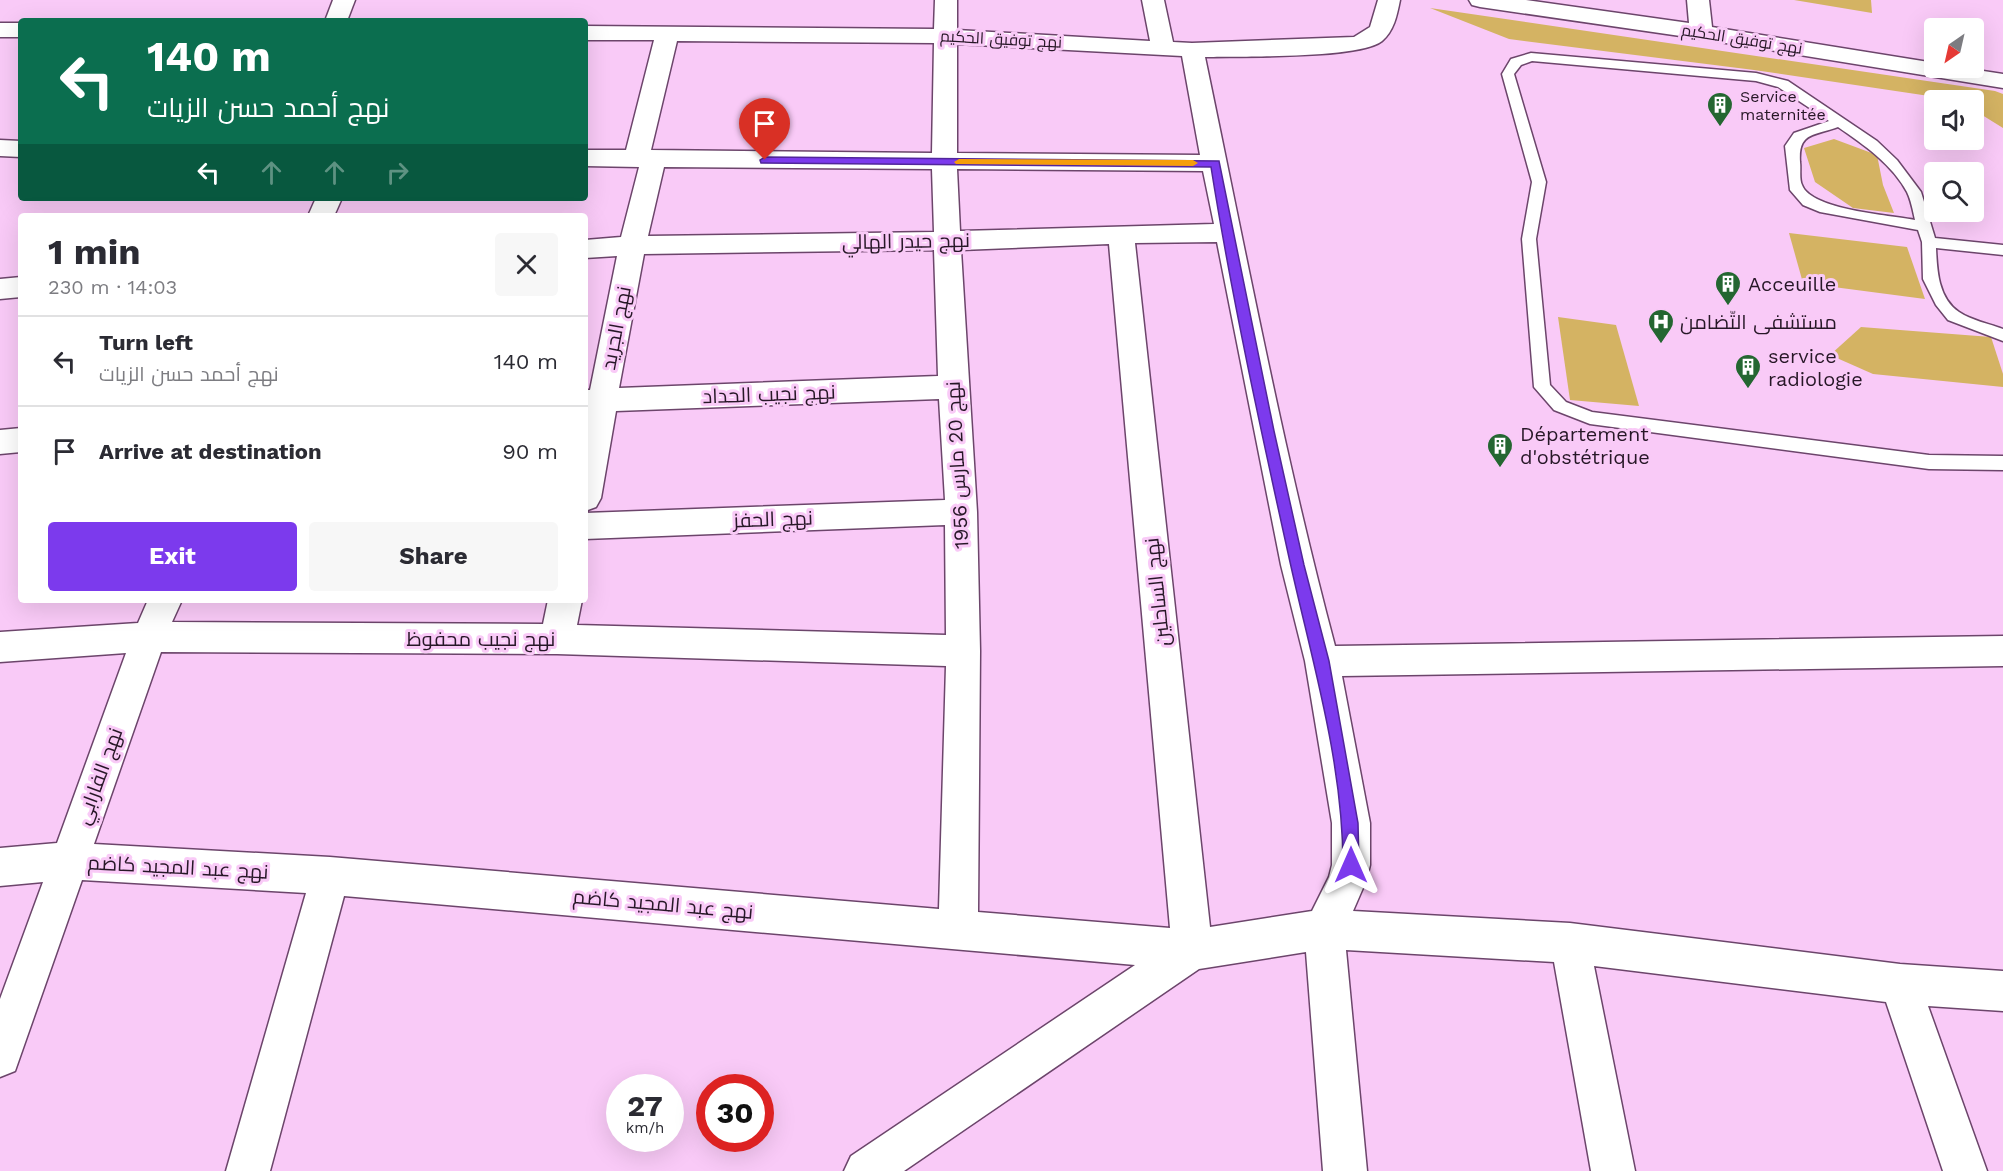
<!DOCTYPE html>
<meta charset="utf-8">
<style>
body{margin:0;font-family:"Work Sans",Cairo,sans-serif;background:#f7f7f7;color:#2b2b33;height:100vh;display:flex;flex-direction:column;font-size:22px;white-space:nowrap}
*{box-sizing:border-box;margin:0}
p{font-size:20px;color:#7c7c81}
.icon{flex:none;width:33px;height:33px;fill:none;stroke:currentColor;stroke-width:2;stroke-linecap:round;stroke-linejoin:round}
.map{position:relative;flex:1;overflow:hidden}
.panel{position:absolute;left:18px;top:213px;width:570px;height:390px;display:flex;flex-direction:column;background:#fff;border-radius:6px;box-shadow:0 6px 24px #0002}
.panel>*{flex:none}
.top-card{position:absolute;left:18px;top:18px;width:570px;height:183px;border-radius:6px;box-shadow:0 6px 24px #0002;background:#0b6e4f;color:#fff;overflow:hidden}
.needle{width:39px;rotate:214deg}
.buttons{position:absolute;left:1924px;top:18px;display:grid;gap:12px}
.buttons a{display:grid;place-items:center;width:60px;height:60px;border-radius:6px;background:#fff;box-shadow:0 6px 24px #0002;font-size:30px}
.speed{position:absolute;left:606px;top:1074px;display:flex;gap:12px;font-size:30px;font-weight:700;text-align:center}
.speed>*{display:grid;place-content:center;width:78px;height:78px;border-radius:50%;background:#fff;box-shadow:0 6px 24px #0002;line-height:1}
.speed small{font-size:15px;font-weight:400}
.speed .limit{border:9px solid #d22;background:#fff;color:#111}
.pin{position:absolute;display:grid;place-items:center;width:51px;height:51px;color:#fff;margin:-62px -26px;border-radius:50% 50% 50% 0;rotate:-45deg;box-shadow:0 0 6px #0007}
.pin .icon{rotate:45deg}
.me{position:absolute;width:66px;margin:-33px;rotate:0deg;stroke-linejoin:round;filter:drop-shadow(0 0 4px #0008)}
.turn{display:flex;align-items:center;gap:21px;height:126px;padding:0 30px;font-size:27px}
.turn .icon{width:78px;height:78px;stroke-width:2.5}
.turn b{display:block;font-size:42px;line-height:51px}
.lanes{display:flex;align-items:center;height:57px;padding:0 30px;background:#0003;justify-content:center;gap:30px;direction:ltr}
.lanes .off{opacity:.35}
.round{display:grid;place-items:center;flex:none;width:63px;height:63px;border-radius:6px;background:#f7f7f7}
.summary{display:flex;align-items:center;justify-content:space-between;height:102px;padding:0 30px}
h1{font-size:36px;font-weight:700;line-height:45px}
.button{display:flex;gap:12px;margin-top:auto;padding:12px 30px}
.button a{flex:1;height:69px;border-radius:6px;background:#7c3aed;color:#fff;font-size:24px;font-weight:700;line-height:69px;text-align:center}
.button a+a{background:#f7f7f7;color:#2b2b33}
ul{padding:0;list-style:none}
li{display:flex;align-items:center;gap:18px;height:90px;padding:0 30px;border-top:2px solid #e1e1e2}
li div{flex:1}
li b{display:block;font-size:22px}
li em{font-style:normal}
.map>svg:first-child{display:block}
.green{fill:#d4b363}
.lines{fill:none;stroke-linecap:round;stroke-linejoin:round}
.service-casing{stroke:#6c456b;stroke-width:3}
.minor-casing{stroke:#6c456b;stroke-width:3}
.service{fill:#fff;fill-rule:evenodd}
.minor{fill:#fff;fill-rule:evenodd}
.route{fill:#7c3aed;stroke:#51269a;stroke-width:1.5}
.slow{fill:#f59e0b}
.labels{text-anchor:middle;dominant-baseline:central;stroke-width:6;stroke-linejoin:round;paint-order:stroke}
.far-street-label{font-size:16px;fill:#271727;stroke:#f9caf7}
.far-poi-label{font-size:16px;fill:#271727;stroke:#f9caf7;text-anchor:start}
.street-label{font-size:20px;fill:#271727;stroke:#f9caf7}
.poi-label{font-size:20px;fill:#271727;stroke:#f9caf7;text-anchor:start}
</style>
<div class="map">
<svg width="2003" height="1171" viewBox="0 0 2003 1171">
<rect width="100%" height="100%" fill="#f9caf7"/>
<g class="green">
<polygon points="1794,0 1871,0 1872,13"/>
<polygon points="1430,8 1995,91 2003,94 2003,128 1974,110 1974,100 1956,100 1754,70 1509,39"/>
<polygon points="1834,139 1877,155 1883,185 1894,213 1853,208 1815,182 1804,148"/>
<polygon points="1789,233 1907,247 1925,299 1803,283"/>
<polygon points="1558,317 1616,325 1639,406 1570,400"/>
<polygon points="1861,327 1991,337 2003,374 2003,387 1873,374 1830,355"/>
</g>
<g class="lines">
<defs>
<path id="service" d="M1531 53 1756 73 1788 81 1877 141 1897 160 1921 192 1935 238 2003 245V255L1936 248C1937 270 1938 298 1959 312 1970 320 1990 324 2003 329V341L1948 320 1936 305 1923 279 1922 242 1918 230 1820 212 1803 205 1790 190 1785 146 1794 133 1829 121 1778 87 1756 81 1532 61 1521 65 1514 74 1546 182 1536 239 1550 385 1566 402 1592 412 1929 455 2003 456V470L1929 469 1590 424 1554 410 1534 387 1522 239 1532 182 1502 74 1511 59ZM1838 127C1864 145 1892 164 1907 192 1911 200 1913 211 1915 220 1890 215 1811 210 1802 185 1799 179 1801 169 1800 162 1798 132 1814 136 1838 127Z"/>
<g id="minor">
<polygon points="333,0 355,0 347,21 325,21"/>
<path d="M935 0H957V30L1150 41 1142 0H1164L1173 42 1192 43 1354 37 1370 27 1378 0H1400C1397 15 1394 31 1382 41 1360 59 1239 56 1205 57 1246 253 1283 451 1335 646L2003 636V666L1342 676 1370 823V865L1366 881 1353 911 1570 923 1900 964 2003 971V1011L1928 1006 1987 1171H1943L1886 1002 1594 966 1635 1171H1591L1554 962 1346 950 1367 1171H1323L1306 952 1199 969 904 1171H844L851 1156 1135 965 344 896 270 1171H226L306 893 82 880 15 1071 0 1077V999L43 882 0 886V848L57 843 126 653 0 662V632L138 623 148 600H182L172 622 543 624 548 600H582L577 625 946 635 945 525 585 539V513L945 500 939 399 616 411 601 498 596 507 585 511V390H590L617 256 585 258V240L621 237 639 167 585 166V150H626L654 40H585V26L934 29ZM677 41 934 43 932 153 651 150ZM957 44 1182 56 1200 155 957 153ZM664 167 932 169 934 232 648 236ZM957 169 1203 171 1214 224 960 231ZM1217 242 1281 565 1305 661 1332 823V865L1329 877 1312 911 1210 927 1135 243ZM1109 244 1170 928 978 912 980 651 977 512 961 250ZM934 250 938 376 619 388 644 254ZM161 652 557 654 946 666 939 909 330 857 94 844Z"/>
<polygon points="1469,0 1526,0 1689,23 1687,0 1709,0 1712,27 1935,63 1935,68 1964,68 2003,74 2003,88 1701,39 1480,7 1472,5"/>
<rect x="0" y="23" width="21" height="14"/>
<polygon points="0,140 21,141 21,157 0,156"/>
<polygon points="316,198 342,198 334,216 308,216"/>
<polygon points="21,277 21,297 0,299 0,279"/>
<polygon points="21,428 21,452 0,454 0,430"/>
</g>
</defs>
<use href="#service" class="service-casing"/>
<use href="#minor" class="minor-casing"/>
<use href="#service" class="service"/>
<use href="#minor" class="minor"/>
</g>
<path class="route" d="M765 157 1219 161 1274 431 1304 565 1329 661 1358 823 1359 865 1356 870 1351 872 1345 870 1343 865C1343 762 1312 661 1290 562 1261 431 1232 299 1211 167L761 163 760 160Z"/>
<polygon class="slow" points="959,159 1193,160 1198,163 1193,166 956,164 954,162"/>
<defs>
<symbol id="building-pin" viewBox="-11 -11 22 30"><path d="M0 17L-7.5 6A9.5 9.5 0 1 1 7.5 6Z" fill="#246631" stroke="#f9caf7"/><path d="M-4-6H4V6H1V3H-1V6H-4ZM-2.5-4.3h1.7v1.8h-1.7ZM.8-4.3h1.7v1.8H.8ZM-2.5-1h1.7V.8h-1.7ZM.8-1h1.7V.8H.8Z" fill="#fff"/></symbol>
<symbol id="hospital-pin" viewBox="-11 -11 22 30"><path d="M0 17L-7.5 6A9.5 9.5 0 1 1 7.5 6Z" fill="#246631" stroke="#f9caf7"/><path d="M-5-5h3v3.5h4V-5h3V5h-3V1.5h-4V5h-3Z" fill="#fff"/></symbol>
</defs>
<g fill-rule="evenodd">
<use href="#building-pin" x="1705" y="90" width="30" height="40"/>
<use href="#building-pin" x="1713" y="269" width="30" height="40"/>
<use href="#hospital-pin" x="1646" y="307" width="30" height="40"/>
<use href="#building-pin" x="1733" y="352" width="30" height="40"/>
<use href="#building-pin" x="1485" y="431" width="30" height="40"/>
</g>
<g class="labels">
<g class="far-street-label">
<text transform="translate(1001 39) rotate(3)">نهج توفيق الحكيم</text>
<text transform="translate(1742 39) rotate(9)">نهج توفيق الحكيم</text>
</g>
<g class="far-poi-label">
<text x="1740" y="96">Service<tspan x="1740" dy="18">maternitée</tspan></text>
</g>
<g class="street-label">
<text transform="translate(906 241) rotate(-1)">نهج حيدر الهالي</text>
<text transform="translate(616 328) rotate(-79)">نهج الجريد</text>
<text transform="translate(769 394) rotate(-2)">نهج نجيب الحداد</text>
<text transform="translate(957 465) rotate(-93)">نهج 20 مارس 1956</text>
<text transform="translate(773 519) rotate(-2)">نهج الحفز</text>
<text transform="translate(1157 592) rotate(-96)">نهج الساحلين</text>
<text x="481" y="639">نهج نجيب محفوظ</text>
<text transform="translate(99 776) rotate(-70)">نهج الفارابي</text>
<text transform="translate(178 867) rotate(3)">نهج عبد المجيد كاضم</text>
<text transform="translate(663 904) rotate(5)">نهج عبد المجيد كاضم</text>
</g>
<g class="poi-label">
<text x="1748" y="284">Acceuille</text>
<text x="1680" y="322">مستشفى التّضامن</text>
<text x="1768" y="356">service<tspan x="1768" dy="23">radiologie</tspan></text>
<text x="1520" y="434">Département<tspan x="1520" dy="23">d'obstétrique</tspan></text>
</g>
</g>
</svg>
<div class="buttons">
<a><svg class="needle" viewBox="-14 -14 28 28"><path d="M0-13l5 13h-10z" fill="#e53935"/><path d="M0 13l5-13h-10z" fill="#7c7c81"/></svg></a>
<a><svg class="icon" aria-label="sound" viewBox="0 0 24 24"><path d="M4 9h4l5-4v14l-5-4H4zM17 9q2 3 0 6"/></svg></a>
<a><svg class="icon" aria-label="search" viewBox="0 0 24 24"><circle cx="10" cy="10" r="6"/><path d="M15 15l6 6"/></svg></a>
</div>
<div class="speed"><div>27<small>km/h</small></div><div class="limit">30</div></div>
<div class="pin" style="left:765px;top:160px;background:#d93025"><svg class="icon" aria-label="arrive" viewBox="0 0 24 24"><path d="M6 21V4h12l-3 4 3 4H6"/></svg></div>
<svg class="me" style="left:1351px;top:865px" viewBox="-20 -20 40 40"><path d="M0-17L14 15 0 8-14 15z" fill="#7c3aed" stroke="#fff" stroke-width="4"/></svg>
<div class="top-card">
<div class="turn"><svg class="icon" aria-label="left" viewBox="0 0 24 24"><path d="M17 20v-9H6M10 6l-5 5 5 5"/></svg><div><b>140 m</b>نهج أحمد حسن الزيات</div></div>
<div class="lanes"><svg class="icon" aria-label="left" viewBox="0 0 24 24"><path d="M17 20v-9H6M10 6l-5 5 5 5"/></svg><svg class="icon off" aria-label="ahead" viewBox="0 0 24 24"><path d="M12 20V5M6 11l6-6 6 6"/></svg><svg class="icon off" aria-label="ahead" viewBox="0 0 24 24"><path d="M12 20V5M6 11l6-6 6 6"/></svg><svg class="icon off" aria-label="right" viewBox="0 0 24 24"><path d="M7 20v-9h11M14 6l5 5-5 5"/></svg></div>
</div>
<section class="panel">
<div class="summary"><div><h1>1 min</h1><p>230 m · 14:03</p></div><a class="round"><svg class="icon" aria-label="close" viewBox="0 0 24 24"><path d="M6 6l12 12M18 6L6 18"/></svg></a></div>
<ul>
<li><svg class="icon" aria-label="left" viewBox="0 0 24 24"><path d="M17 20v-9H6M10 6l-5 5 5 5"/></svg><div><b>Turn left</b><p>نهج أحمد حسن الزيات</p></div><em>140 m</em></li>
<li><svg class="icon" aria-label="arrive" viewBox="0 0 24 24"><path d="M6 21V4h12l-3 4 3 4H6"/></svg><div><b>Arrive at destination</b></div><em>90 m</em></li>
</ul>
<div class="button"><a>Exit</a><a>Share</a></div>
</section>
</div>
